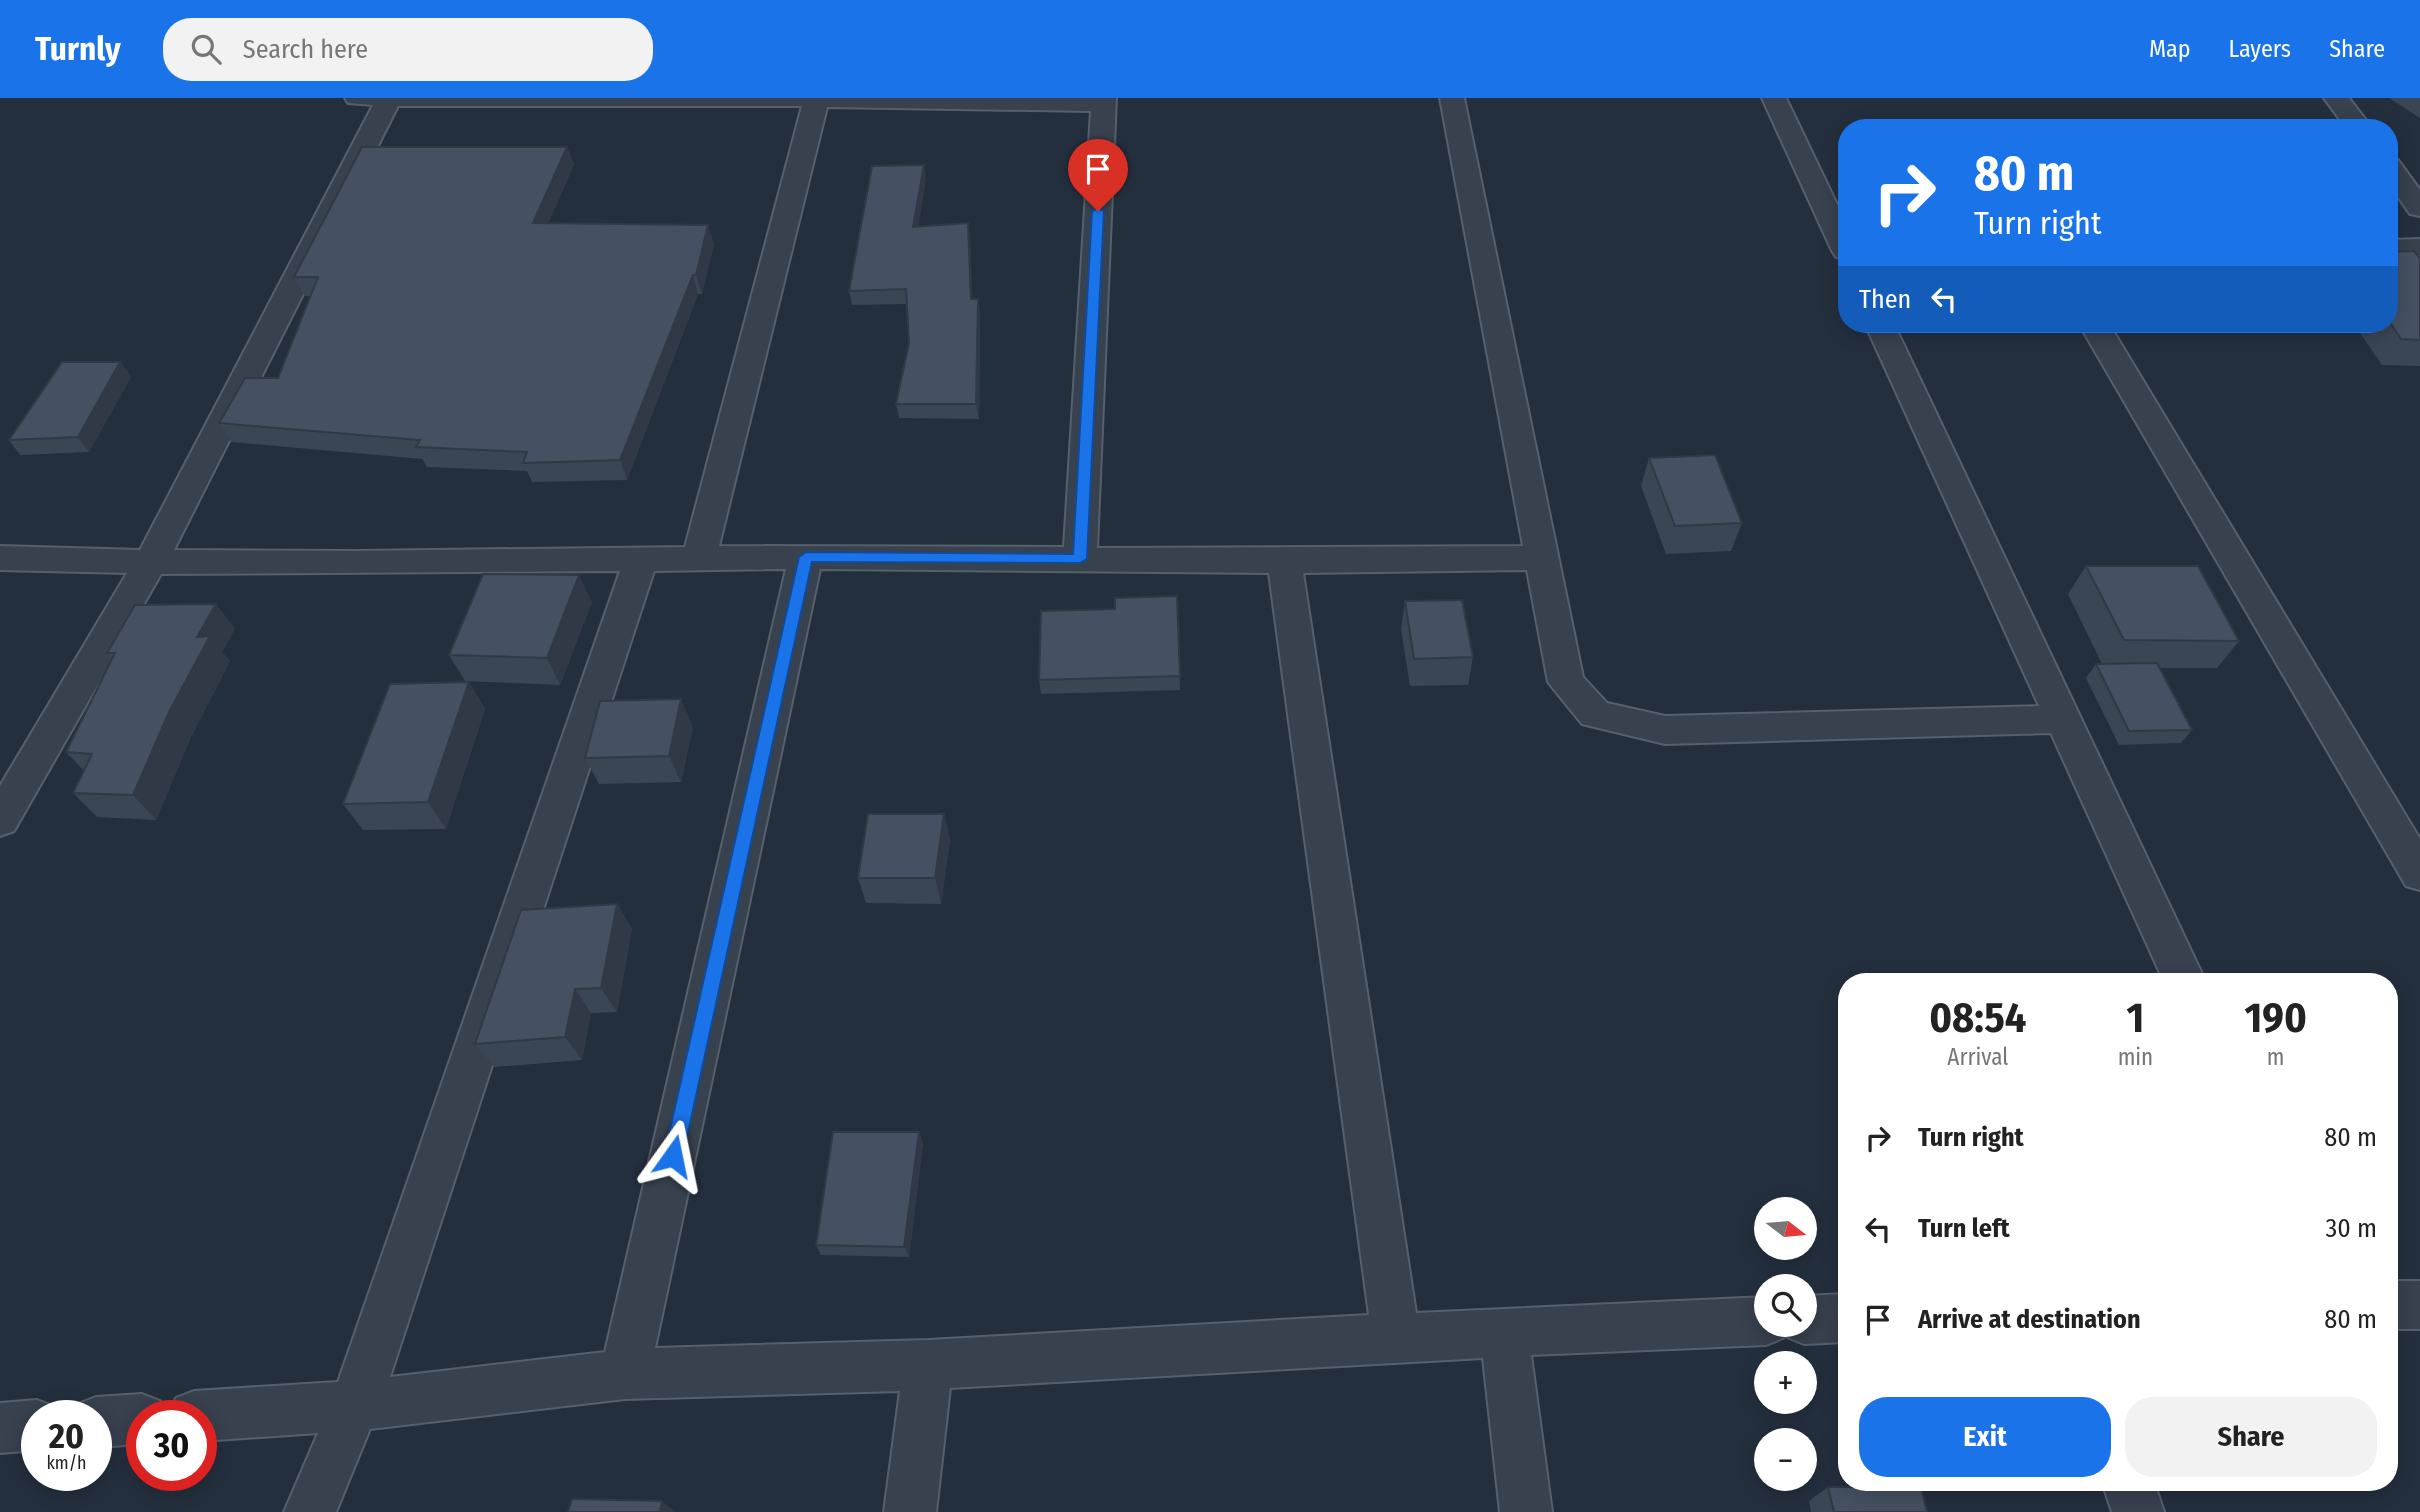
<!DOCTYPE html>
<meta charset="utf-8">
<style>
body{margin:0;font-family:"Fira Sans Condensed",sans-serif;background:#f2f2f2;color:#222;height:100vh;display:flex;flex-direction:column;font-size:26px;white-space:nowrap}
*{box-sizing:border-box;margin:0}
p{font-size:23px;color:#767676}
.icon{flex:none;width:38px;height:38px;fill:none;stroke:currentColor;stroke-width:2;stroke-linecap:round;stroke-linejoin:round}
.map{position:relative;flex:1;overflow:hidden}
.drawer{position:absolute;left:1838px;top:875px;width:560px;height:518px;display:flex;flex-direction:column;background:#fff;border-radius:28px;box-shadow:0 4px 18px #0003}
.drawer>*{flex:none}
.hud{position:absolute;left:1838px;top:21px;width:560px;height:214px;border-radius:28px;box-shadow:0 4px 18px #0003;background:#1a73e8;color:#fff;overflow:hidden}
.needle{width:46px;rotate:106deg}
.tools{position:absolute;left:1754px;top:1099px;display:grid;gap:14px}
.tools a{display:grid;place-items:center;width:63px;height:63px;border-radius:50%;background:#fff;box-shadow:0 4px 18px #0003;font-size:35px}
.speed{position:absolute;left:21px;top:1302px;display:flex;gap:14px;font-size:35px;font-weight:700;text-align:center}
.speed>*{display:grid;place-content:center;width:91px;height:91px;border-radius:50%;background:#fff;box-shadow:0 4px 18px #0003;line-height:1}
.speed small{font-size:18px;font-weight:400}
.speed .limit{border:10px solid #d22;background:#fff;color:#111}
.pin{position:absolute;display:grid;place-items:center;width:60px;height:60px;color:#fff;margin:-72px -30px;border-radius:50% 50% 50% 0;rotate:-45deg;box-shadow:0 0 7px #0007}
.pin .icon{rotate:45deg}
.me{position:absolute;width:77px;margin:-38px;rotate:12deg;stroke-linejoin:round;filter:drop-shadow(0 0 5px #0008)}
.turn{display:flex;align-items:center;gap:24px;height:147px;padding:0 21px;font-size:32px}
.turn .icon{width:91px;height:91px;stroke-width:2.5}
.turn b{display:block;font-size:49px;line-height:60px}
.then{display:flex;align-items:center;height:66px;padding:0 21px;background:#0003;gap:14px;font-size:26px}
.eta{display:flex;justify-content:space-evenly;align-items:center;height:119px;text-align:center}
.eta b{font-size:42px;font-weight:700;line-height:49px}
.action{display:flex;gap:14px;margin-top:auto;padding:14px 21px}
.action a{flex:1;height:80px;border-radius:28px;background:#1a73e8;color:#fff;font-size:28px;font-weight:700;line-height:80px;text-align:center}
.action a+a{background:#f2f2f2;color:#222}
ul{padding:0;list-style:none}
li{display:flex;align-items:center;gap:21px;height:91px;padding:0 21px}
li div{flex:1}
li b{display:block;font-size:26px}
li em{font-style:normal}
header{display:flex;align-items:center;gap:42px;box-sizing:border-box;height:98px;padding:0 35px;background:#1a73e8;color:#fff}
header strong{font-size:33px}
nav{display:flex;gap:38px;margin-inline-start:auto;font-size:24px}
.search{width:490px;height:63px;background:#f2f2f2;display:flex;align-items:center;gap:18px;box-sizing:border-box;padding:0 24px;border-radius:28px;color:#767676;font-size:26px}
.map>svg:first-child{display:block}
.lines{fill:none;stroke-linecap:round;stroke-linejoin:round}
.minor-casing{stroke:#565f6c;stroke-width:4}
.minor{fill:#38414e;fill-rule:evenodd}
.wall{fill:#3b4654}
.shaded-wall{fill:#303945}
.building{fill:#455162;stroke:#303945;stroke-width:2}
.route{fill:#1a73e8;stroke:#114b97;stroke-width:2}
</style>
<header>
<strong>Turnly</strong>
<div class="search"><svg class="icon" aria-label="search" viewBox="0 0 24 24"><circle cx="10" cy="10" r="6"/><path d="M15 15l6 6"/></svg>Search here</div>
<nav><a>Map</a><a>Layers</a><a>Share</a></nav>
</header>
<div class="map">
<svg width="2420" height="1414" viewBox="0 0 2420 1414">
<rect width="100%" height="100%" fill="#242f3e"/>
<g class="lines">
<defs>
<g id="minor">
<path d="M345 0H1116L1097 450 1523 448 1440 0H1464L1583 579 1607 605 1665 618 2039 608 1865 226H1894L2206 884H2164L2051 635 1665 646 1582 626 1548 584 1527 472 1303 475 1416 1215 1766 1199V1227H1804V1198L1846 1196V1244L1804 1246 1787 1239 1785 1235 1783 1240 1766 1247 1531 1257 1552 1414H1500L1483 1260 950 1290 936 1414H884L900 1293 625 1301 370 1331 336 1414H284L318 1335 201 1343V1318H169L176 1300 194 1293 338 1284 620 473 161 476 14 733 0 738V688L127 475 0 472V448L140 452 373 7 348 5ZM398 8H802L685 449 355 453 174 452ZM827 9 1091 13 1064 449 719 448ZM786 471 605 1254 390 1279 654 473ZM820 471 1269 475 1369 1217 928 1242 655 1250Z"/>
<polygon points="1762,0 1786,0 1846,125 1846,161 1836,159 1832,153"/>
<polygon points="2324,0 2349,0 2372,30 2346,30"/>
<polygon points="2389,60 2398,62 2420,92 2420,118 2410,116 2389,86"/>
<polygon points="2420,141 2420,157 2389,158 2389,142"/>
<polygon points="2079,226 2109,226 2420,741 2420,792 2406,788"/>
<rect x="2389" y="1183" width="31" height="48"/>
<polygon points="142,1296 160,1303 166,1318 142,1318 142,1346 96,1349 96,1318 73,1318 78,1306 96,1299"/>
<polygon points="37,1302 55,1309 58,1318 37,1318 37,1352 0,1355 0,1305"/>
<polygon points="2102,1384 2154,1384 2164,1414 2112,1414"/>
</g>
</defs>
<use href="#minor" class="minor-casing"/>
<use href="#minor" class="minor"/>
</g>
<g class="wall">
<polygon points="2389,0 2420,0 2420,20"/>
<polygon points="567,49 574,67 548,125 714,146 702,196 698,196 627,382 532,384 527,373 427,369 422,361 231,344 219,325 278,280 310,198 305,198 294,179"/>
<polygon points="924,67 926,81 918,128 968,125 970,140 972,201 980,216 979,321 899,320 896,306 909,245 907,206 852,207 849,193"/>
<polygon points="2389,154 2420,160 2420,268 2382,267 2360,235 2135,233 2131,226 2389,226"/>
<polygon points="120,264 131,279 89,354 20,357 9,342"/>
<polygon points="1649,360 1742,425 1731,453 1666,456 1641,388"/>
<polygon points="2086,468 2239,543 2217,570 2160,570 2192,632 2181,645 2119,647 2086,580 2096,566 2102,566 2068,496"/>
<polygon points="1177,498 1180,592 1041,596 1039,582"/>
<polygon points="1405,503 1473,559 1468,587 1410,588 1401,531"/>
<polygon points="592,504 560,587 465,583 449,557"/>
<polygon points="216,506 235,531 222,554 230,563 191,639 156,722 97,719 73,695 84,673 66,654 112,561 107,555"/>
<polygon points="469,584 485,611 446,731 363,732 343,706"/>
<polygon points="693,629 681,684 599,686 585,660"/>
<polygon points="944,716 950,742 941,806 866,805 858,780"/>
<polygon points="617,806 632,831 617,914 591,915 582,962 494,969 475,946"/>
<polygon points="923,1045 909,1159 821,1157 816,1147"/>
<polygon points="1828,1389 1927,1414 1811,1414 1809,1403"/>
</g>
<g class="shaded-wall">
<polygon points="567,49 574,67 540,144 533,125"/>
<polygon points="924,67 926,81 916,143 913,129"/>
<polygon points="968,125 970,140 973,216 971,201"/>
<polygon points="708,127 714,146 702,196 696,177"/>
<polygon points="693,177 698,196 627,382 620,362"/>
<polygon points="978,201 980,216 979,321 976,306"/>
<polygon points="120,264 131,279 89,354 78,339"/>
<polygon points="579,477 592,504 560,587 547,560"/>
<polygon points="216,506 235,531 222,554 230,563 191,639 156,722 133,697 197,539"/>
<polygon points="469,584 485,611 446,731 428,704"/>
<polygon points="681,601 693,629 681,684 669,658"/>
<polygon points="944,716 950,742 941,806 935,780"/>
<polygon points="617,806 632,831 617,914 601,890"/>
<polygon points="575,891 591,915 582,962 565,939"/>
<polygon points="919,1034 923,1045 909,1159 904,1149"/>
<polygon points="662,1403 676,1414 660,1414"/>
</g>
<g class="building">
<polygon points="362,49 567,49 533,125 708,127 696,177 693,177 620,362 523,365 527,354 416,349 420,342 219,325 245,280 278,280 318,179 294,179"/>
<polygon points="924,67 913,129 968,125 971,201 978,201 976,306 896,306 909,245 906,191 849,193 872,68"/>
<polygon points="2414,153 2420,160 2420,242 2401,241 2389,223 2389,154"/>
<polygon points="62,264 120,264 78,339 9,342"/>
<polygon points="1715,357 1742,425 1675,428 1649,360"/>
<polygon points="2086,468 2198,468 2239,543 2124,542"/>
<polygon points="483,476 579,477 547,560 449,557"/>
<polygon points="1177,498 1180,578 1039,582 1041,513 1115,511 1115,500"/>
<polygon points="1462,502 1473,559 1414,561 1405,503"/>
<polygon points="216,506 197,539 210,538 169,614 133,697 73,695 92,656 66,654 115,555 107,555 135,507"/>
<polygon points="2157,565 2192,632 2129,633 2096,566"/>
<polygon points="469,584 428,704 343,706 390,586"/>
<polygon points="681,601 669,658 585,660 600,603"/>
<polygon points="868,716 944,716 935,780 858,780"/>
<polygon points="617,806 601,890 575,891 565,939 475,946 521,812"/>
<polygon points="833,1034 919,1034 904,1149 816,1147"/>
<polygon points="1828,1389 1921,1389 1927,1414 1834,1414"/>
<polygon points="572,1401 662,1403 660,1414 568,1414"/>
</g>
<polygon class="route" points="1098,110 1104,113 1087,461 1080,465 812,464 683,1058 680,1065 673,1067 667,1065 664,1058 799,459 806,454 1073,456 1092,113"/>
</svg>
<div class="tools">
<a><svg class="needle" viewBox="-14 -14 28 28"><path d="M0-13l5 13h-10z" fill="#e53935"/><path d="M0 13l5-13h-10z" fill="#767676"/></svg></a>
<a><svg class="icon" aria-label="search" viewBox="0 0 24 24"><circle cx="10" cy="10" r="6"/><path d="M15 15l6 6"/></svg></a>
<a>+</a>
<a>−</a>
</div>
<div class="speed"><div>20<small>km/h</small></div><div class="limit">30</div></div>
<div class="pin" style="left:1098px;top:113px;background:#d93025"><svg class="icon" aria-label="arrive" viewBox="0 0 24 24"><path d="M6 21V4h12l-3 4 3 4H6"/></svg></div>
<svg class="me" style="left:673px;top:1058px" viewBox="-20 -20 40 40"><path d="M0-17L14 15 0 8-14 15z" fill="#1a73e8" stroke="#fff" stroke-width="4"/></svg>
<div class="hud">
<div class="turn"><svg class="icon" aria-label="right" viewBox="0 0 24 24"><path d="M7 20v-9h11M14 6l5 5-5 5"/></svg><div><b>80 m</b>Turn right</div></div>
<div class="then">Then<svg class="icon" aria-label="left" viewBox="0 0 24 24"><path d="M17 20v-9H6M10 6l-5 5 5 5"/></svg></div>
</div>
<section class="drawer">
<div class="eta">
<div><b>08:54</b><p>Arrival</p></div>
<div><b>1</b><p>min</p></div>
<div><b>190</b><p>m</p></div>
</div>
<ul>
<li><svg class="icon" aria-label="right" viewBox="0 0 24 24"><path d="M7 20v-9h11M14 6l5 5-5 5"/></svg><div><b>Turn right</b></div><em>80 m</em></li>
<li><svg class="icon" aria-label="left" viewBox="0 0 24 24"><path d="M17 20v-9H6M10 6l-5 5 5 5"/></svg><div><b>Turn left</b></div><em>30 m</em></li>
<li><svg class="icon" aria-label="arrive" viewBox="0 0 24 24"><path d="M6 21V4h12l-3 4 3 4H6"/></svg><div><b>Arrive at destination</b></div><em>80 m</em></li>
</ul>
<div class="action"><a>Exit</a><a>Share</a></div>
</section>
</div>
